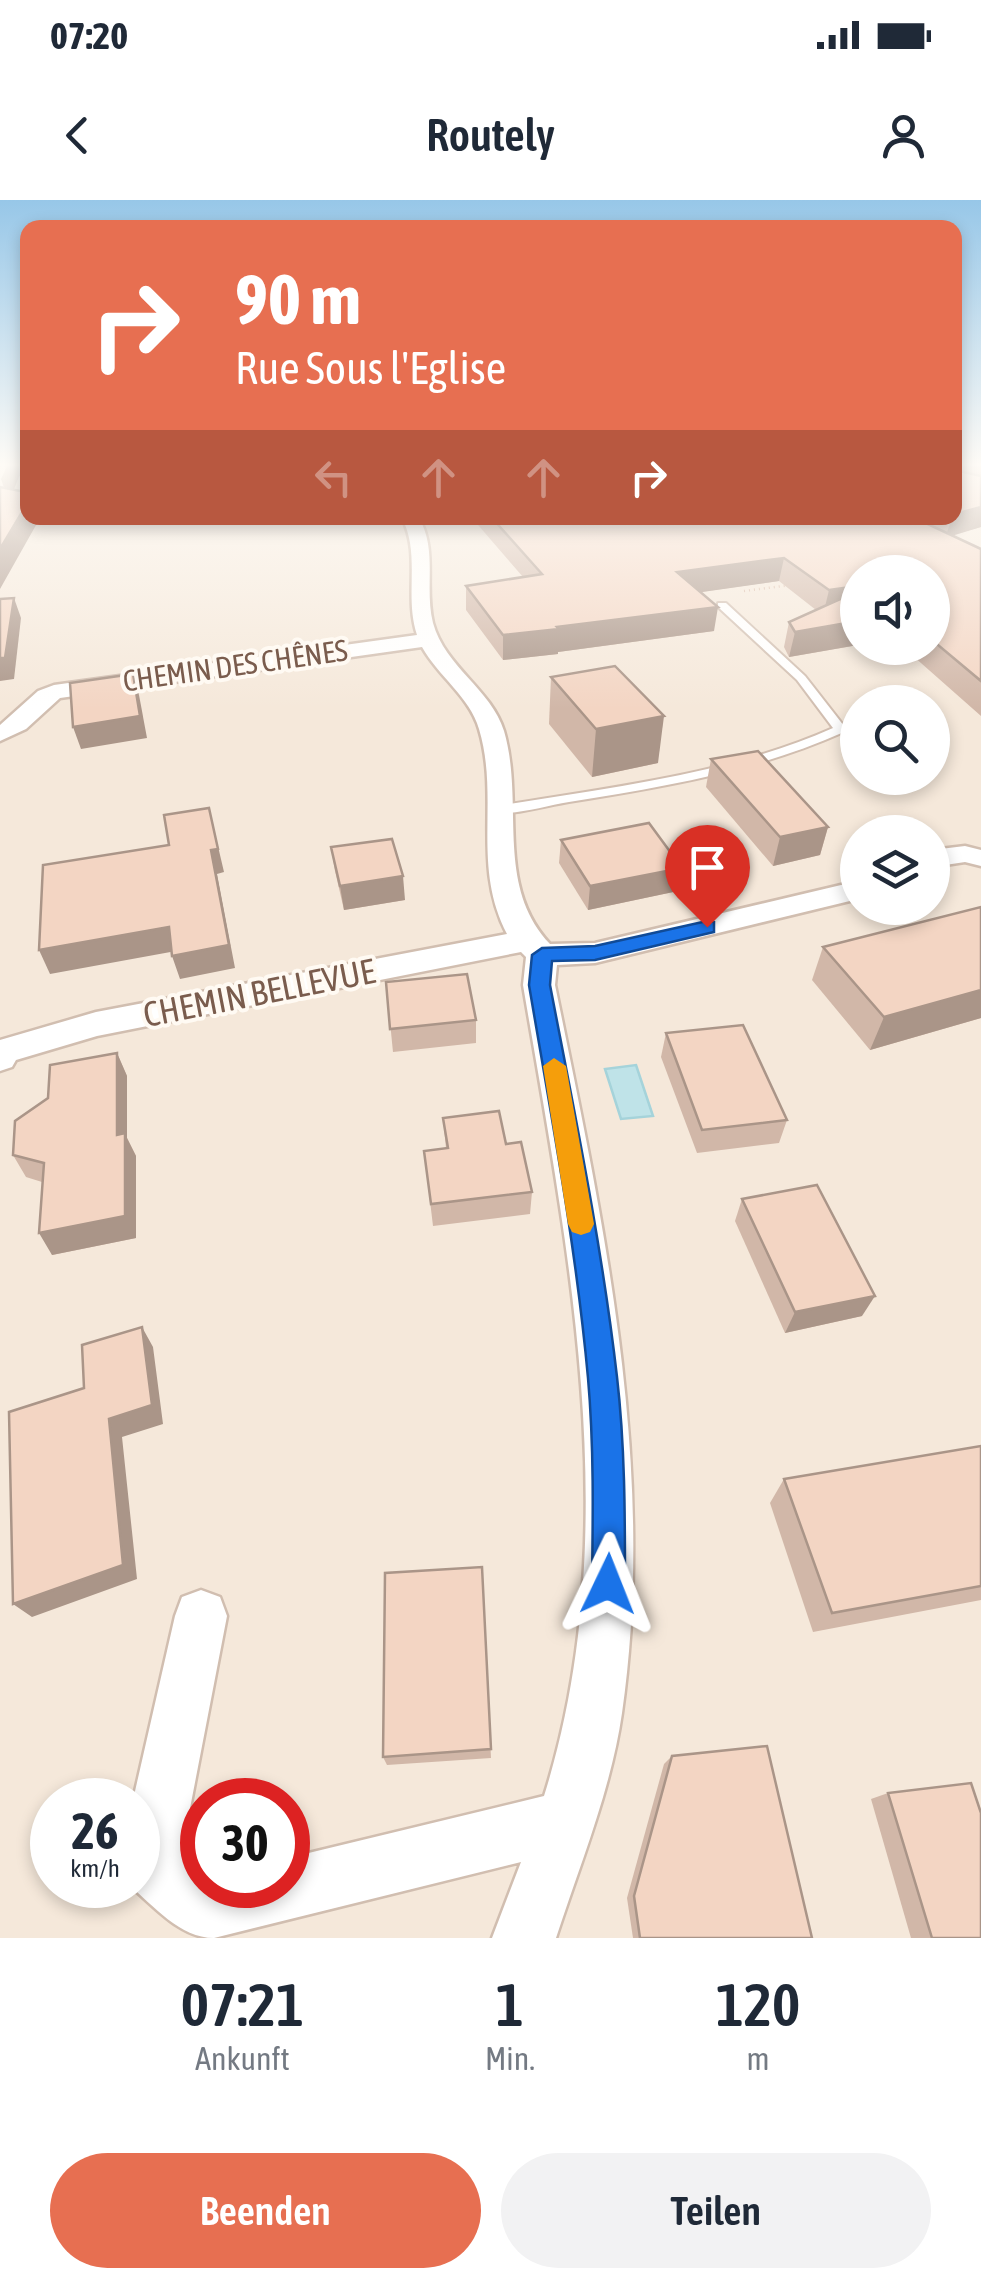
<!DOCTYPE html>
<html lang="de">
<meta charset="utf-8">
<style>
body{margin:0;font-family:"Asap Condensed",sans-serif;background:#f2f2f3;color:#1f2937;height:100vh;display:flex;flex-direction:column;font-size:38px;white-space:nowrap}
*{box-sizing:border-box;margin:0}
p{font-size:32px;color:#747a83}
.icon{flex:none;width:55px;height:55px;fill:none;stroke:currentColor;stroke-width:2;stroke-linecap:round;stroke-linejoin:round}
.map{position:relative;height:1738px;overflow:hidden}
.drawer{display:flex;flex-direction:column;background:#fff;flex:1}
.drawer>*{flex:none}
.banner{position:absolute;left:20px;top:20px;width:942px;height:305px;border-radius:20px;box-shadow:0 5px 15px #0003;background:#e76f51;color:#fff;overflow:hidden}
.tools{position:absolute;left:840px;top:355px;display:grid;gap:20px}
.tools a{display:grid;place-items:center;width:110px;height:110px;border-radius:50%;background:#fff;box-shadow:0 5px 15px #0003;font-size:50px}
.speed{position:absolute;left:30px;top:1578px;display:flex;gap:20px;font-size:50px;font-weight:700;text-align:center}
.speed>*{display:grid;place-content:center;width:130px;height:130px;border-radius:50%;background:#fff;box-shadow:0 5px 15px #0003;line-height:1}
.speed small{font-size:25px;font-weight:400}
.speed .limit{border:15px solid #d22;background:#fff;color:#111}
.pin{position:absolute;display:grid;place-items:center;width:85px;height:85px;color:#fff;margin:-102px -42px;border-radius:50% 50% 50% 0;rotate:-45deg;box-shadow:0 0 10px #0007}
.pin .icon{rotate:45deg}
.me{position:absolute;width:110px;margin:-55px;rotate:2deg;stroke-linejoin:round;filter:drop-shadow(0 0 8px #0008)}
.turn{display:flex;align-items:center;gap:35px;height:210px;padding:0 50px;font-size:45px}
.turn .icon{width:130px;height:130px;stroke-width:2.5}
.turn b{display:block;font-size:70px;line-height:85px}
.lanes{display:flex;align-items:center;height:95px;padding:0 50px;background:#0003;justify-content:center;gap:50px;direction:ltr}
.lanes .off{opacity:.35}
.eta{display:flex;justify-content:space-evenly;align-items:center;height:170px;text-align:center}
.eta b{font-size:60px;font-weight:600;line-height:70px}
.button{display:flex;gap:20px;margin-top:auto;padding:20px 50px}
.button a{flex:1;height:115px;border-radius:60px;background:#e76f51;color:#fff;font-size:40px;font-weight:600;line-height:115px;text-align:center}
.button a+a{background:#f2f2f3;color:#1f2937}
.status{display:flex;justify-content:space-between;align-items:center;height:70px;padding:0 50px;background:#fff;direction:ltr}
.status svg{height:28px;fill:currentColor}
header{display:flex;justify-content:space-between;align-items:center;height:130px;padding:0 50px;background:#fff;font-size:45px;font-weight:600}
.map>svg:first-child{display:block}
.residential{fill:#f5e8da;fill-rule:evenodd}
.water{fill:#bfe3e8;stroke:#a5d3da;stroke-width:2.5}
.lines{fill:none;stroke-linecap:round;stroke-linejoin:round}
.service-casing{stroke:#d1beb0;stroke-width:4}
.minor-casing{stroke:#d1beb0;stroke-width:5}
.path{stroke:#d9b8a5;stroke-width:2.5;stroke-dasharray:1 4;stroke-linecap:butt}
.service{fill:#fff;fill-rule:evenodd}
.minor{fill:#fff;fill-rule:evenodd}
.wall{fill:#d1b7a8}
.shaded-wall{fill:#aa9588}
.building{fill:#f3d5c3;stroke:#aa9588;stroke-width:2.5}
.route{fill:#1a73e8;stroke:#114b97;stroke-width:2.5}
.slow{fill:#f59e0b}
.labels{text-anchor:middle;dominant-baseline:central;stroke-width:8;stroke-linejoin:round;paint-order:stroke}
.far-street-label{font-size:30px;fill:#7a5c4d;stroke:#fffaf3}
.street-label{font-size:35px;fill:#7a5c4d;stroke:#fffaf3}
</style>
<div class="status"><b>07:20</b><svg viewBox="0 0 49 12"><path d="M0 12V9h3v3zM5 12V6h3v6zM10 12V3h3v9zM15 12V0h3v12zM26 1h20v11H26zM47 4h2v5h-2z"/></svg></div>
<header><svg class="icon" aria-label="back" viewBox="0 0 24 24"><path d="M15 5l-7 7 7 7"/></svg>Routely<svg class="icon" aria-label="person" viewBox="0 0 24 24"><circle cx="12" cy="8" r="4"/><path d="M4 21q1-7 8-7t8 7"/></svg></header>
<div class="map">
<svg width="981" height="1738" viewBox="0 0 981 1738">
<rect width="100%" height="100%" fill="#fdf6ec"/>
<path class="residential" d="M0 266H27L28 318H955L981 266V1738H0ZM858 372H932V448H858ZM858 502H932V578H858ZM858 632H932V708H858ZM52 1600H138V1685H52ZM202 1600H288V1685H202Z"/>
<polygon class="water" points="636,865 653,916 621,919 605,869"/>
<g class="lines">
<defs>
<path id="service" d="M718 403H726L805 476 844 526V532C757 571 664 587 569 602 545 606 517 615 493 613L491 610 498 606C611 587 727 575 833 528L797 480 718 407Z"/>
<g id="minor">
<path d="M402 318H419C438 351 424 387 433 423 445 467 491 489 504 531 525 603 494 685 550 744L595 743 858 681V699L595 763 557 765 555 785C604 1025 657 1268 622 1513 611 1590 580 1664 556 1738H492L521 1662 214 1738C180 1738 154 1706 129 1685H138V1600H133L175 1416 182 1397 201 1390 220 1397 227 1416 182 1650 202 1667V1685H288V1658L544 1596C627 1333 568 1050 523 785L526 757 521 752 97 836 16 860 12 867 0 871V840L96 812 507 734C471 665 500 599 479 529 470 497 438 476 422 447L60 498 26 529 0 541V525L38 491 54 485 417 435C404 396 421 355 402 318Z"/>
<polygon points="965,646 981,650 981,666 965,662 932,667 932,650"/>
</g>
</defs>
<use href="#service" class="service-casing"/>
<use href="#minor" class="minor-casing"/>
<polyline class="path" points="744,391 791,385"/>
<use href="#service" class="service"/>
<use href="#minor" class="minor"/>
</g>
<g class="wall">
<polygon points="955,266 981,266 981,327 952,335 981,349 981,516 904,448 932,448 932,372 858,372 858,445 789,457 784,447 789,422 816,410 779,381 701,392 714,431 558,452 558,454 503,460 466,410 466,386 523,377 472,318 955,318"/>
<polygon points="551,477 658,563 592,577 549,524"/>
<polygon points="711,559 828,627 820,655 773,666 706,587"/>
<polygon points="561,640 682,668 678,691 588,710 559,663"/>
<polygon points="331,647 405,700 344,710 335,671"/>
<polygon points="981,707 981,818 870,850 812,780 823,747"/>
<polygon points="386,782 476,820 476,843 393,852"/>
<polygon points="666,833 787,920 779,943 697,953 661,857"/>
<polygon points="117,853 127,876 127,938 136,956 136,1038 52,1055 42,982 26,977 13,955"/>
<polygon points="443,918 506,944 532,992 530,1014 433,1026 424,951 446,948"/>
<polygon points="742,999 862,1116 785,1133 735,1021"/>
<polygon points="981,1246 981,1400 813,1432 770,1303 784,1279"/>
<polygon points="482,1367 491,1558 387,1565 383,1557"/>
<polygon points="672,1556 812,1738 633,1738 627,1698 664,1564"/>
<polygon points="888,1593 981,1738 911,1738 871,1599"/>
</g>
<g class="shaded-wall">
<polygon points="7,266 28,266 20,274 9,302 1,279"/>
<polygon points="28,302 28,318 40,318 0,389 0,349"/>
<polygon points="981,307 981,327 945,338 952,318 955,318 955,314"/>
<polygon points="784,358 779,381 674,396 677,372"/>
<polygon points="858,386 858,409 823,415 829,390"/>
<polygon points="14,398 21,418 14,479 0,481 0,458"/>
<polygon points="718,407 714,431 558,452 558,454 503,460 503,435"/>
<polygon points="858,421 858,445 789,457 795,432"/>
<polygon points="133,474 139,495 147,538 81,549 73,527"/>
<polygon points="664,516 658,563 592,577 596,529"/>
<polygon points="209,608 224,672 217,674 235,768 180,779 172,756 211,650"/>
<polygon points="828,627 820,655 773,666 780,637"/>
<polygon points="682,668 678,691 588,710 590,686"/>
<polygon points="403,676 405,700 344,710 340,686"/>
<polygon points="169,727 176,751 50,774 39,750"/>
<polygon points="981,790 981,818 870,850 884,817"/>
<polygon points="117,853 127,876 127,938 136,956 136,1038 52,1055 39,1033 117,935"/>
<polygon points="875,1096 862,1116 785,1133 795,1112"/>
<polygon points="142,1127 153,1147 163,1224 122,1237 137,1379 32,1417 13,1404 109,1219"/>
</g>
<g class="building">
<polygon points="24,266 28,266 28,302 0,349 0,287 20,291 24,288 24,278 20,275"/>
<polygon points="955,266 959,266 959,271 981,276 981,307 955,314"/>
<polygon points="492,318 915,318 981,349 981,481 932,440 932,372 858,372 858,386 829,390 784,358 677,372 718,407 557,427 559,429 503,435 466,386 542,374"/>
<polygon points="858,391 858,421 795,432 789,422"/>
<polygon points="14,398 5,458 0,458 0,399"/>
<polygon points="615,466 664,516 596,529 551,477"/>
<polygon points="133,474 140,516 73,527 70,483"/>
<polygon points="758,551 828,627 780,637 711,559"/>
<polygon points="209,608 218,649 211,650 229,745 172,756 169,727 39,750 43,665 169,645 164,615"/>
<polygon points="649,623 682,668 590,686 561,640"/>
<polygon points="392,639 403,676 340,686 331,647"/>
<polygon points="981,707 981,790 884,817 823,747"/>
<polygon points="467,774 476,820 390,829 386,782"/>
<polygon points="743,825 787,920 702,930 666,833"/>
<polygon points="117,853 117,935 125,933 125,1016 39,1033 44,963 13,955 15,921 48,898 50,865"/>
<polygon points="499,911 506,944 521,942 532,992 431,1004 424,951 448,948 443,918"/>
<polygon points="817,985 875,1096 795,1112 742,999"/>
<polygon points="142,1127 152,1205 109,1219 123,1365 13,1404 9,1212 84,1188 82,1145"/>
<polygon points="981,1246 981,1386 832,1413 784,1279"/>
<polygon points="482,1367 491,1549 383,1557 385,1373"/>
<polygon points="767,1546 812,1738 640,1738 634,1696 672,1556"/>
<polygon points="971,1583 981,1613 981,1738 932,1738 888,1593"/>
</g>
<linearGradient id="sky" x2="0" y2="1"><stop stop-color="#97c7e8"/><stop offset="0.52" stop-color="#fefbf6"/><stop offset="1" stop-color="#fefbf6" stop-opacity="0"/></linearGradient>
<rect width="981" height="509" fill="url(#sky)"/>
<path class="route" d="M707 721 714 722V732L595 760 552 761 550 785C575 915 602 1046 617 1177 625 1246 625 1315 625 1384L620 1395 608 1400 597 1395 592 1384C593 1315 594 1246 588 1178 576 1046 551 915 529 785L532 755 542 748 595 746Z"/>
<polygon class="slow" points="554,858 566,866 594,1024 590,1032 581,1035 572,1032 568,1024 543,866"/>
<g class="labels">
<g class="far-street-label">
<text transform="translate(235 465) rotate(-8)">CHEMIN DES CHÊNES</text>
</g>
<g class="street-label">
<text transform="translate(259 792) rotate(-11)">CHEMIN BELLEVUE</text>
</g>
</g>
</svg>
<div class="tools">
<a><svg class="icon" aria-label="sound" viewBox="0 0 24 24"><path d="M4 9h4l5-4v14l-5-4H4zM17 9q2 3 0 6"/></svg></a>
<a><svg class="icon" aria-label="search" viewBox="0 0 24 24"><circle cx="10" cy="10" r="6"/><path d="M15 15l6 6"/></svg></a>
<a><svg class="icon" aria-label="layers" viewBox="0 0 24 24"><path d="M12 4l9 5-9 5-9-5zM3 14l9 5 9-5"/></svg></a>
</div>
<div class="speed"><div>26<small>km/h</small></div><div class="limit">30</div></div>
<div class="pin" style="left:707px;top:727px;background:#d93025"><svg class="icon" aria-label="arrive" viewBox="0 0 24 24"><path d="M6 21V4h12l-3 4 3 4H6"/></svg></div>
<svg class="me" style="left:608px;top:1384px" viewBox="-20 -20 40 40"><path d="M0-17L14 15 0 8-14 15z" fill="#1a73e8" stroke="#fff" stroke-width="4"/></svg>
<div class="banner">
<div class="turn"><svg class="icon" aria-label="right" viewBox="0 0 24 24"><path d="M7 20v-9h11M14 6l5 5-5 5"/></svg><div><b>90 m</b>Rue Sous l'Eglise</div></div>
<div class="lanes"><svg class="icon off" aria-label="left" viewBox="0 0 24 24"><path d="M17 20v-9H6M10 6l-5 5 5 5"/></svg><svg class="icon off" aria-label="ahead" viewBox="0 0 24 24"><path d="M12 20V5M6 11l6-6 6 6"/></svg><svg class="icon off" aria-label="ahead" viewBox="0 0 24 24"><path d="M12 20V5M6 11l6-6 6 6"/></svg><svg class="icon" aria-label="right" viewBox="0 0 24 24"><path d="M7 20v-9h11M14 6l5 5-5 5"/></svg></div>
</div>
</div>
<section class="drawer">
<div class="eta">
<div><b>07:21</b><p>Ankunft</p></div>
<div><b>1</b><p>Min.</p></div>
<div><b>120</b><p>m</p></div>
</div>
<div class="button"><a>Beenden</a><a>Teilen</a></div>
</section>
